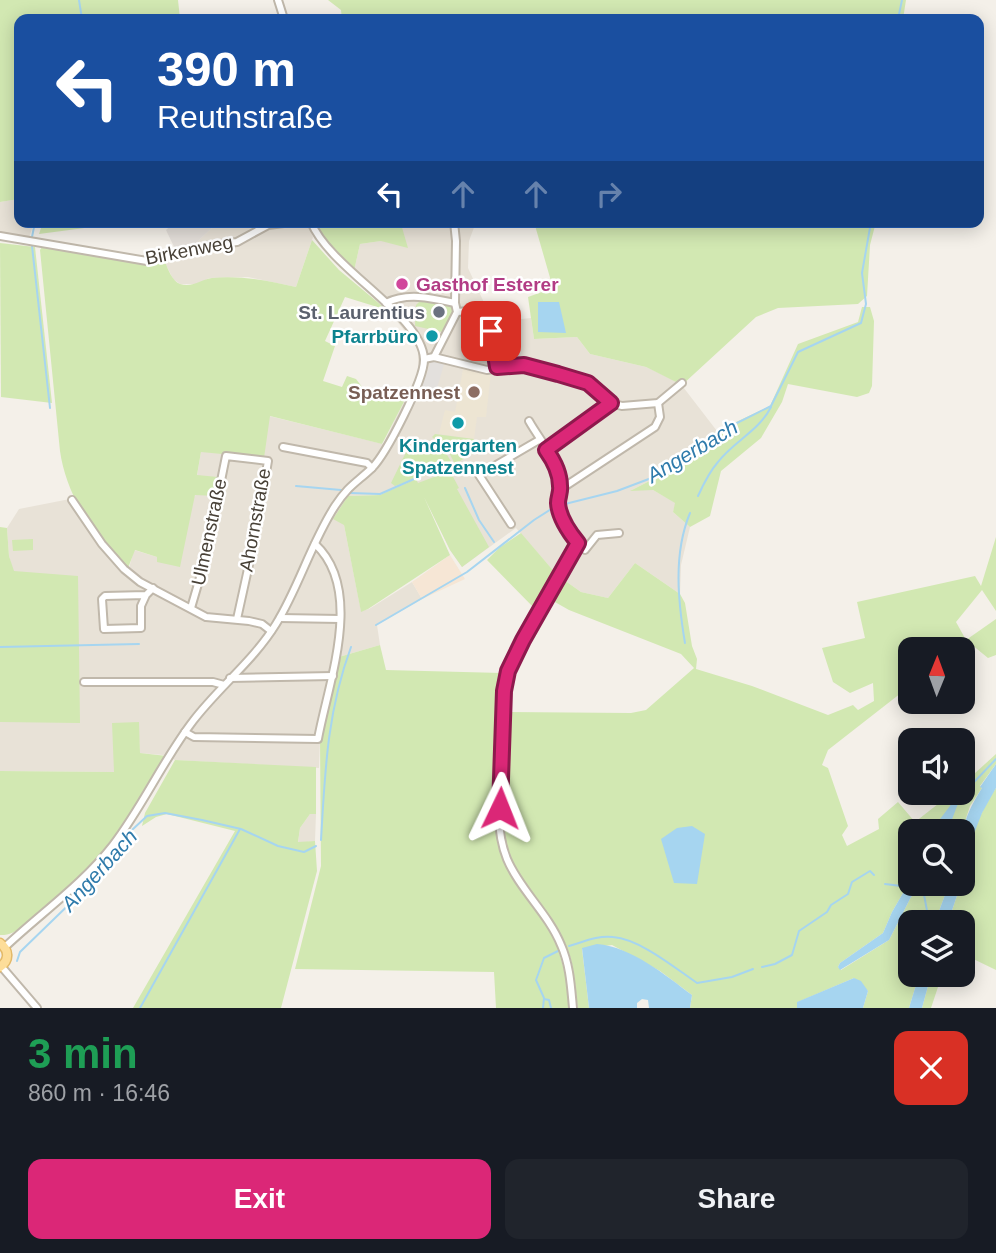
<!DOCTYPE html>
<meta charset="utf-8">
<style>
body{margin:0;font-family:Arial,sans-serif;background:#20242c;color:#f1f3f6;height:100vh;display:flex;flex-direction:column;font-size:26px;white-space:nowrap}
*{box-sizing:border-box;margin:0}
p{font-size:23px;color:#9ea1a6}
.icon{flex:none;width:38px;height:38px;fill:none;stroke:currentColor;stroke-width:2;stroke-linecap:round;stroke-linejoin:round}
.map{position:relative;height:1008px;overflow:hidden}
.panel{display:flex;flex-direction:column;background:#171b24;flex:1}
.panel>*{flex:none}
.top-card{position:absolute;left:14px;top:14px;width:970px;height:214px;border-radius:14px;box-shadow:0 4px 18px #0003;background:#1a4fa0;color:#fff;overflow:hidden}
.needle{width:46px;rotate:1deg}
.buttons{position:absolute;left:898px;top:637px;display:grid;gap:14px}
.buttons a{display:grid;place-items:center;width:77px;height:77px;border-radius:14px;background:#171b24;box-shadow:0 4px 18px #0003;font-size:35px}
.pin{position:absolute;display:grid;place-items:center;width:60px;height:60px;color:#fff;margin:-30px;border-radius:14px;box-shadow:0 4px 10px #0006}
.me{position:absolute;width:77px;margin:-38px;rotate:2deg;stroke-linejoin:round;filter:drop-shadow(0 0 5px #0008)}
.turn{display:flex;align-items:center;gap:24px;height:147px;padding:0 28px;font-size:32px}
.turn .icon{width:91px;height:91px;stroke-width:2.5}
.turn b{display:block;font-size:49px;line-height:60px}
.lanes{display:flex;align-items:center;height:66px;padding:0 28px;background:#0003;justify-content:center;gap:35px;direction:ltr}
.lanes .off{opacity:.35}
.round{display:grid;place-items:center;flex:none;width:74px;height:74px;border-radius:14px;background:#20242c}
.headline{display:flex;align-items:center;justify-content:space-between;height:119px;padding:0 28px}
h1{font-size:42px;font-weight:600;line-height:52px;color:#1e9e55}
.button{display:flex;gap:14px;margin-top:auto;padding:14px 28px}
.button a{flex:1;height:80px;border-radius:14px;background:#db2777;color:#fff;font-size:28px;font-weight:600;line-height:80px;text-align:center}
.button a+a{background:#20242c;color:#f1f3f6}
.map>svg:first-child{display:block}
.residential{fill:#e8e2d7}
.commercial{fill:#f6e6d5}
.industrial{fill:#e4dfda}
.education{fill:#ede5d3}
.green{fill:#d2e8b2}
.parking{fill:#e3e0dd}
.water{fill:#a6d5f0}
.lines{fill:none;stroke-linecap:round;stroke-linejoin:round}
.stream{stroke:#a6d5f0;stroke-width:2}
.minor-casing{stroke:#c0b8ab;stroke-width:10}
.major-casing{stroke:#e3b968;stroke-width:11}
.minor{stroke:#fff;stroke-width:6}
.major{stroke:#fddd99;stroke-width:8}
.route-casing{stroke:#8e194d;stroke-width:18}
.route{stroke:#db2777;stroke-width:12}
.hotel-dot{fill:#d1479c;stroke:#fff;stroke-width:2.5}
.worship-dot{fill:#6b7280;stroke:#fff;stroke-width:2.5}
.culture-dot{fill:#0f9aa8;stroke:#fff;stroke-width:2.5}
.education-dot{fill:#8d6e63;stroke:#fff;stroke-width:2.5}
.labels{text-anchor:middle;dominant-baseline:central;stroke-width:5;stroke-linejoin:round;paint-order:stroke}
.street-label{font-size:19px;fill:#484137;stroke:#fff}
.hotel-label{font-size:19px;font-weight:bold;fill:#b23c85;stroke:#fff;text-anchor:start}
.worship-label{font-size:19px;font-weight:bold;fill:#5b616d;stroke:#fff;text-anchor:end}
.culture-label{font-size:19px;font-weight:bold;fill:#0d838f;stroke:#fff;text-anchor:end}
.education-label{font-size:19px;font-weight:bold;fill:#785e54;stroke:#fff;text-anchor:end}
.water-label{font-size:21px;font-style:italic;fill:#2f7bab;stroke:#fff}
</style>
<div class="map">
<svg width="996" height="1008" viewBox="0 0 996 1008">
<rect width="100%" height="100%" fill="#f4f0e9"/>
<g class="residential">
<polygon points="19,199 19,222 34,222 29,238 0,233 0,202"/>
<polygon points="218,222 307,222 313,237 296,287 248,277 209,278 199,284 180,284 173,279 162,257 195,244"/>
<polygon points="384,222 476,222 469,241 468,268 493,322 531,318 534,339 577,337 590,354 646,367 680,383 717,431 663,474 632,490 653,490 676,503 673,512 690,527 681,565 680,594 635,563 608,598 581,592 557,575 516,528 462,567 450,550 418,483 380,495 348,496 344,525 361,611 369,609 412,582 422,599 377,625 380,645 339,657 320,739 319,768 175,760 163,755 140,753 138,722 114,772 0,771 0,722 80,722 13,571 9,556 7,528 19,509 75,498 129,568 134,550 157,557 196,494 215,495 197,476 201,452 269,416 383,444 418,373 418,348 389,311 354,271 360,244 381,241 385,226"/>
<polygon points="310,814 316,814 315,841 298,843 300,828"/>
</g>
<polygon class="commercial" points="450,555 465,579 422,599 412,582"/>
<polygon class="industrial" points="175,222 218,222 195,244 176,251 166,230"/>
<polygon class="education" points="463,369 491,373 486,417 477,417 474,439 439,434 445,410 455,412"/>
<g class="green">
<polygon points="0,0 178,0 180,19 19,19 19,199 0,202"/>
<polygon points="328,0 906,0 903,19 342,19 341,10"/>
<polygon points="43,222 130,222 39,234"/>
<polygon points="316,222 384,222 386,226 401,224 408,248 381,241 360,244 354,271 324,239"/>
<polygon points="534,222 876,222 870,245 867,296 858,304 778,308 756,317 682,385 646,367 590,354 577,337 534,339 528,297 553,288"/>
<path d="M312 240 339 270 387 310 345 297 325 341 335 346 323 381 342 387 347 376 356 379 366 392 385 398 391 392 407 396 382 444 270 416 264 458 201 452 197 475 218 477 215 496 195 495 180 567 157 562V557L135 550 128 568C95 539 66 495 60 451L40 250 43 245H49L141 264 165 262C168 269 172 281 180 284 193 288 202 279 212 278 241 275 268 281 296 287Z"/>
<polygon points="0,243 35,247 52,403 1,397"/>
<polygon points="422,299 446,303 453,309 452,315 442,332 415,326 416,305"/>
<polygon points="862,307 870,307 874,321 872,386 869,393 857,397 788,384 782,402 761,438 721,471 710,516 690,527 673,512 675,503 653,490 630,491 663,474 717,431 770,406 798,344 858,322"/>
<polygon points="435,434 474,439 472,454 455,464 447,449 432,437"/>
<polygon points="433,442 444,450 452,463 447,468 395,486 391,483 409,446 426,451"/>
<polygon points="450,471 459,488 457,489 489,547 462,567 450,550 424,497 450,555 368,609 361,612 344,525 333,519 348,496 380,495 416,479 418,483"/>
<polygon points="0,527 7,528 9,556 14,571 78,576 80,723 0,722"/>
<path d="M521 533 557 575 581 592 608 598 635 563 680 594 685 603 692 646 697 659 696 669 752 686 828 715 853 705 858 710 874 701 873 683 850 693 833 682 822 648 865 638 857 602 975 576 981 586 996 537V611L982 590 956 622 966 640 996 619V655L988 658 966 640 955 649H910V686L828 750 822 765 828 768 848 826 842 835 847 846 879 829 878 819 898 802 915 822 952 793H962L963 784 996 754V764L980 786 982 788 970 806 962 831H941L944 825 937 821 931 831H910V881L892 912 883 933 840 963 838 967 841 970 889 940 911 897 917 891 918 884H949L935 922H910V975H919L909 1008H863L868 991 854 978 798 1002 797 1008H690L692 995 660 971 612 945 582 949 589 1008H578C575 989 575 968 568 950 554 916 521 891 508 856 498 829 501 742 506 712L631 713 646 710 694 668 681 654 569 610 546 597 537 611 487 560 499 548Z"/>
<polygon points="33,539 33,550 13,551 12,540"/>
<polygon points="380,645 386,670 502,673 497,818 501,852 556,937 562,951 559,952 566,977 570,1008 496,1008 494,972 295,969 321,866 320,739 339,657"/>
<path d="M139 722 140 753 167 756C152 781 138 807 121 830 98 861 70 887 41 911 29 921 16 936 0 935V771L114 772 112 723Z"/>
<polygon points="175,760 316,767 316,814 310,814 300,828 298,842 315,841 317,871 281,1008 133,1008 235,831 167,814 156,817 142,826 145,813"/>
<path d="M996 788V970L963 954 962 922H948L961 884H962C963 852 979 813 996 788Z"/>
<polygon points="931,975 942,975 931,1008 922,1008"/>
</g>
<polygon class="parking" points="431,361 444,364 436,392 422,388"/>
<g class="water">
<polygon points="538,302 559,302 566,333 538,332"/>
<path d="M996 764V788L982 813 968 849 963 875C962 835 959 824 982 788L980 787Z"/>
<polygon points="956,798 959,801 951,822 944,825 941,831 931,831"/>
<polygon points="692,826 705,834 697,884 674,883 661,839 677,828"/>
<polygon points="910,881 910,884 918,884 917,891 911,897 889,940 840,970 838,967 840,963 883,933 892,912"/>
<polygon points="949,884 961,884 948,922 935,922"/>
<path d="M597 944C632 947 665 975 692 995L690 1008H649L648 1000 642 999 637 1003V1008H589L582 948Z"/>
<polygon points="919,975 931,975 922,1008 909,1008"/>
<polygon points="854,978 861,981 868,991 863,1008 797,1008 797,1002"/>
</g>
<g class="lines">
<g class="stream">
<polyline points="79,0 82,19"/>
<polyline points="898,19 902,0"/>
<polyline points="32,237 35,222"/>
<polyline points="32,246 50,408"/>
<polyline points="296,486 341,490"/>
<polyline points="465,488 479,520 494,542"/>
<polyline points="351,493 380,494 414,479"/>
<path d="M698 496C703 485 710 471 718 462 734 441 759 431 771 407"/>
<polyline points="561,505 617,491 662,474 723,430 771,406 798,352 861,323 866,304 862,273 871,222"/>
<polyline points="376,625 467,572 534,520 556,506"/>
<path d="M685 643C678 601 673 554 690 513"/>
<polyline points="0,647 139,644"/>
<polyline points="957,800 996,759"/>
<path d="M321 840C325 772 327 712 351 647"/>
<polyline points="885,884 901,886 911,884"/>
<polyline points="922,884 928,916 932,922"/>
<path d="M569 946C583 942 598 935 613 937 640 939 675 968 697 983L732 977 753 969"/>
<polyline points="17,961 20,952 87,887 132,830 147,816 165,813 202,820 241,829 278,846 304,852 316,846"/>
<polyline points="762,967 775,964 792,955 799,931 827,912 831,905 848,894 852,882 870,871 874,875"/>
<polyline points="544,999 549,1000 551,1008"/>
<polyline points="140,1008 240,829"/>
<polyline points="543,1008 544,998 536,980 544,958 558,951"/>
</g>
<defs>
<g id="minor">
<polyline points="278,0 284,19"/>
<polyline points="0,236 147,261 206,246 237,242 268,225 292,222"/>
<path d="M386 303C407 292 432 298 455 303"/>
<polyline points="457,312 480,310 488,315 497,367"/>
<polyline points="434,357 457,312 455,303 456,241 454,222"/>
<polyline points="424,359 434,357 487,370 511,366 536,367 588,383 611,403 622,406 658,403 682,383"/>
<path d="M529 421C538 437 551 452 557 469 562 482 558 490 558 502 558 521 573 538 585 550L597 535 619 533"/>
<polyline points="283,447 367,463 372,468"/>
<polyline points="546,450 611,403"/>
<polyline points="561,489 655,427 660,417 658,403"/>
<polyline points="72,500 102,544 124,569 140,582 206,617 249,621 262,624 271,631"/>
<polyline points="511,524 479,475 539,440"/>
<polyline points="146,595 141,606 141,628 104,629 102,599 105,596 146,595 153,588"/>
<polyline points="191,608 205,560 226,456 268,461 255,537 237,619"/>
<polyline points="280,618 340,619"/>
<polyline points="230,678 333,676"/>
<polyline points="84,682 213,682 224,685"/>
<path d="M185 732 194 737 318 739C328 683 365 590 315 544"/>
<path d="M5 947C41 913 82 885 113 845 143 806 163 760 193 721 219 687 254 660 276 624 299 587 311 543 335 506 348 486 356 483 372 468 386 454 425 379 424 359 422 315 330 269 311 222"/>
<polyline points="1,966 37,1008"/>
<path d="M573 1008C571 987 570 965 561 945 548 913 520 890 507 859 492 822 501 775 502 736 503 718 502 699 505 682 507 673 510 665 514 657L578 543"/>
</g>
<path id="major" d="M0 943C9 950 10 960 0 967"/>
</defs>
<use href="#minor" class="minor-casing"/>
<use href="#major" class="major-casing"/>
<use href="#minor" class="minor"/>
<use href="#major" class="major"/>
</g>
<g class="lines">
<defs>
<path id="route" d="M491 331 497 367 524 365 558 374 588 383 611 403 546 450C554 461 560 473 560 486 561 492 558 497 558 503 559 518 569 532 578 543L523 640 508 671 504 691 500 808"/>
</defs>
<use href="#route" class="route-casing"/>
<use href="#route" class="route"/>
</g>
<circle class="hotel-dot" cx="402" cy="284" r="7"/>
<circle class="worship-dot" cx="439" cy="312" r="7"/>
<g class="culture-dot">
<circle cx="432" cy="336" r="7"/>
<circle cx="458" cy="423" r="7"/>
</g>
<circle class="education-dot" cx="474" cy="392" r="7"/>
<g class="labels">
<g class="street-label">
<text transform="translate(189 250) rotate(-11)">Birkenweg</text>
<text transform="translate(255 520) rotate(-80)">Ahornstraße</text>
<text transform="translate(209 532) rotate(-78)">Ulmenstraße</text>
</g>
<g class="hotel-label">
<text x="416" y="284">Gasthof Esterer</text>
</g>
<g class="worship-label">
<text x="425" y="312">St. Laurentius</text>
</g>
<g class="culture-label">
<text x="418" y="336">Pfarrbüro</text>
<text x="458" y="445" text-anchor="middle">Kindergarten<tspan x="458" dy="22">Spatzennest</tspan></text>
</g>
<g class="education-label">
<text x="460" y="392">Spatzennest</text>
</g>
<g class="water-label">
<text transform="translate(692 451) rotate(-31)">Angerbach</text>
<text transform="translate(99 870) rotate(-48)">Angerbach</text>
</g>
</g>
</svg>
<div class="buttons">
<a><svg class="needle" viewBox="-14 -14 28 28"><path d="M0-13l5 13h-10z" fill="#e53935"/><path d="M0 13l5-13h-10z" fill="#9ea1a6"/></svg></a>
<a><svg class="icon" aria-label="sound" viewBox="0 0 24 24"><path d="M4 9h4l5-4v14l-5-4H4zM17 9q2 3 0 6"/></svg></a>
<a><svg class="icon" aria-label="search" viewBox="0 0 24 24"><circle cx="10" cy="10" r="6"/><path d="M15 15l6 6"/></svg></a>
<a><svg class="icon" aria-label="layers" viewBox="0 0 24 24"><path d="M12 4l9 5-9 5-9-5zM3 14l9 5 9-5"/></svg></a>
</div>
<div class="pin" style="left:491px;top:331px;background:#d93025"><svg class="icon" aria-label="arrive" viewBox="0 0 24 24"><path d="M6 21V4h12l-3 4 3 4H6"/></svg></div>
<svg class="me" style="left:500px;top:808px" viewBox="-20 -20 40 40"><path d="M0-17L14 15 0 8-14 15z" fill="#db2777" stroke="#fff" stroke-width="4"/></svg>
<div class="top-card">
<div class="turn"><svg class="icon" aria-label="left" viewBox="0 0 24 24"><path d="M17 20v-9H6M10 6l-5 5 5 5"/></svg><div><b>390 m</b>Reuthstraße</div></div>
<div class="lanes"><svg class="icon" aria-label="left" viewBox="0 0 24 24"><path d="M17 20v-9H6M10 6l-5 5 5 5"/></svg><svg class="icon off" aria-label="ahead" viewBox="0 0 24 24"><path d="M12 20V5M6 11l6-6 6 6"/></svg><svg class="icon off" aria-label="ahead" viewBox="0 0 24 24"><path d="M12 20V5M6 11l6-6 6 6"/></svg><svg class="icon off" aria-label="right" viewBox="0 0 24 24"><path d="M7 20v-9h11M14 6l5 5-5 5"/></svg></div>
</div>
</div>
<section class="panel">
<div class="headline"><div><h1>3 min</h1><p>860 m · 16:46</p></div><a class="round" style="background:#d93025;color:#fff"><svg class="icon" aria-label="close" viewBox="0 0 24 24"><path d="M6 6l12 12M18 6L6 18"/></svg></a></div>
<div class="button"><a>Exit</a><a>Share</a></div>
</section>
